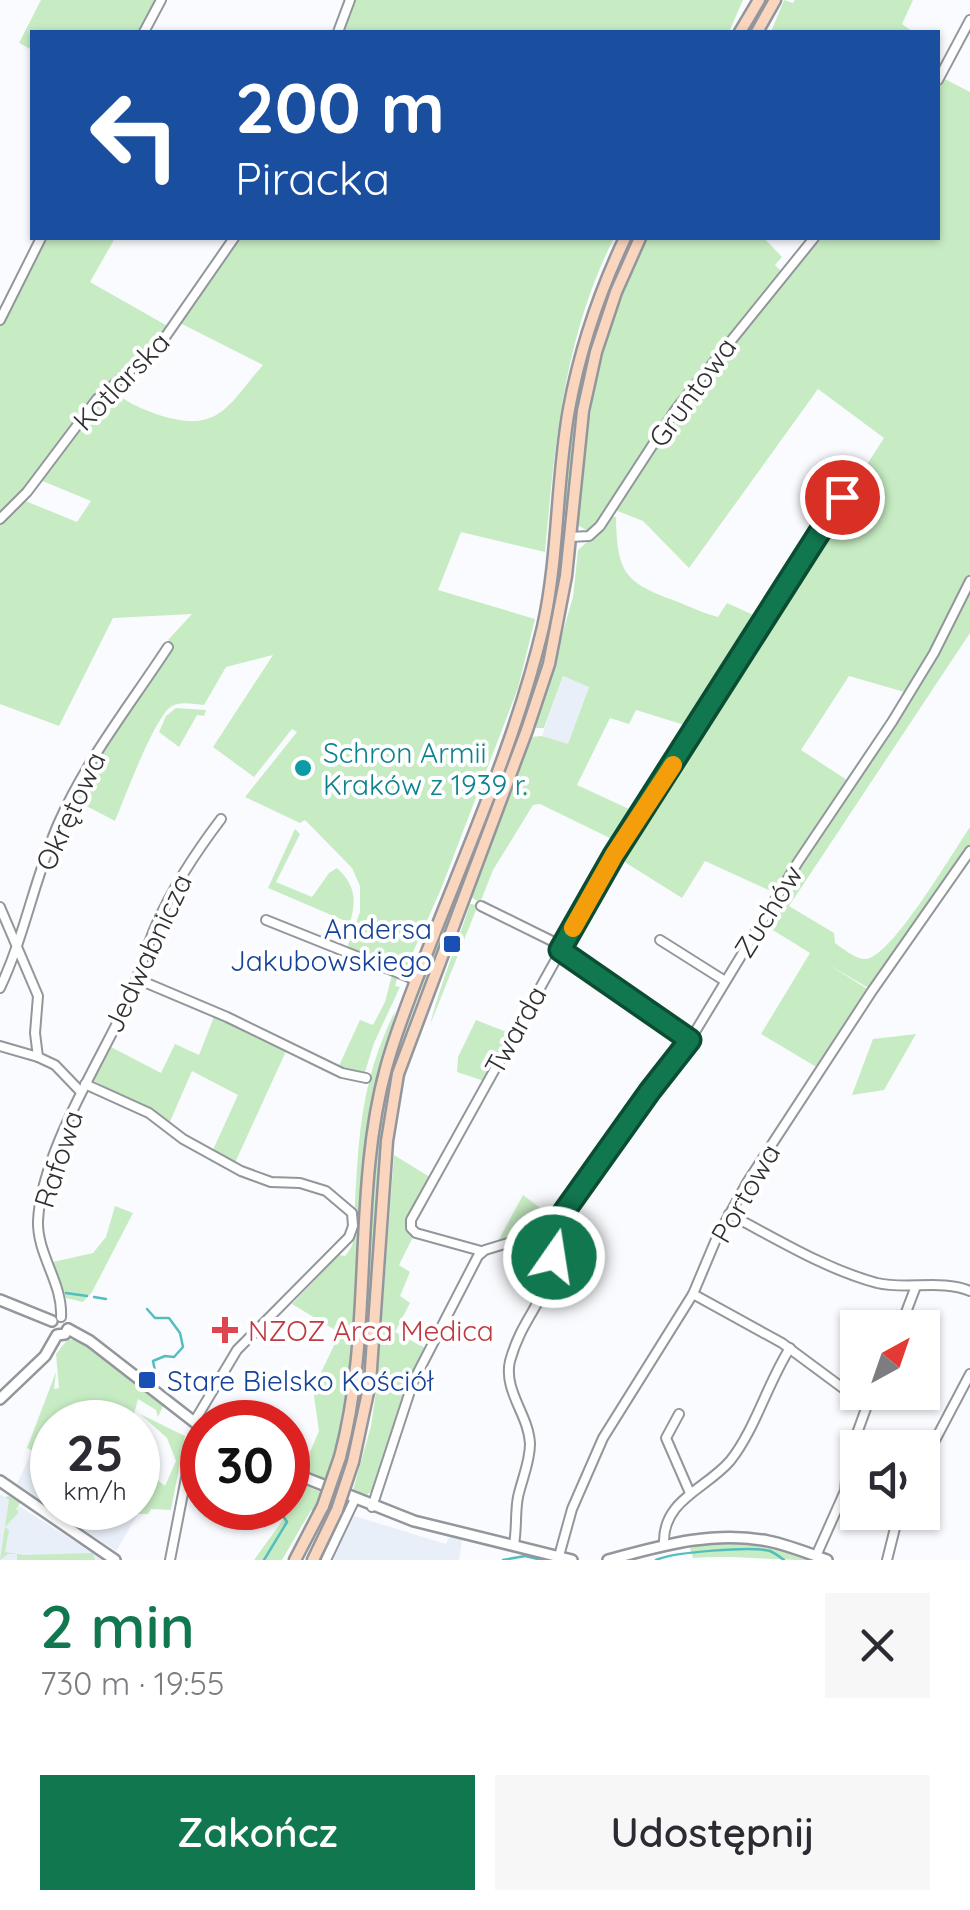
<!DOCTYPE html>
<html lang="pl">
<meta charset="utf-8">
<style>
body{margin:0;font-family:Quicksand,sans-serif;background:#f7f7f7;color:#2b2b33;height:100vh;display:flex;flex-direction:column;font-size:38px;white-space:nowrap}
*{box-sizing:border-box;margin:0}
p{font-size:32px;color:#7c7c81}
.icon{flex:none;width:55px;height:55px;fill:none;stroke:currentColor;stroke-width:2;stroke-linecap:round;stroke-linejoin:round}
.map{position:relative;height:1560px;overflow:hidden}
.panel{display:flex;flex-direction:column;background:#fff;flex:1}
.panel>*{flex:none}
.hud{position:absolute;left:30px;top:30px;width:910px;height:210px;border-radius:0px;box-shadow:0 2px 8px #0004;background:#1a4fa0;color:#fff;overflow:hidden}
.needle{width:65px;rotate:40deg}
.buttons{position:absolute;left:840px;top:1310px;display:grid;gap:20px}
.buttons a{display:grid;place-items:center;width:100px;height:100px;border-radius:0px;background:#fff;box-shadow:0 2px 8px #0004;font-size:50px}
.speed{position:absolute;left:30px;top:1400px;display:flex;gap:20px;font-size:50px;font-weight:700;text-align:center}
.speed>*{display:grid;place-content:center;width:130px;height:130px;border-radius:50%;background:#fff;box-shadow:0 2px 8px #0004;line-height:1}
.speed small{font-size:25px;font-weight:400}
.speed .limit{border:15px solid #d22;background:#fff;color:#111}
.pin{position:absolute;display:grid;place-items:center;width:85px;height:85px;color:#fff;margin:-42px;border:5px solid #fff;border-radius:50%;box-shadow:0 2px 10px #0007}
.me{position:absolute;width:110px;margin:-55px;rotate:13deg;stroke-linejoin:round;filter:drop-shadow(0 0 8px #0008)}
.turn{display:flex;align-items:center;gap:35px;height:210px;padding:0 40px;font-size:45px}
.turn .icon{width:130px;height:130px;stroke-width:2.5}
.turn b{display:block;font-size:70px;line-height:85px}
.round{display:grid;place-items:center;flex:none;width:105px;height:105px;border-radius:0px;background:#f7f7f7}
.headline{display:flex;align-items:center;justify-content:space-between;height:170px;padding:0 40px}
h1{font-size:60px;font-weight:600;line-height:75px;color:#11774f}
.action{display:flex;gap:20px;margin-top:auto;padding:20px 40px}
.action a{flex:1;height:115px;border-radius:0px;background:#11774f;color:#fff;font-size:40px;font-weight:600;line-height:115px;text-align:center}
.action a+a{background:#f7f7f7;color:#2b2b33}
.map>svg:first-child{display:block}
.built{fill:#e9eff9}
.green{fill:#c7ecc3}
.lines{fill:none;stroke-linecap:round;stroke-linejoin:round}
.stream{stroke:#54bebf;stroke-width:2.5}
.minor-casing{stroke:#93969c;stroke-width:12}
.tertiary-casing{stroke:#93969c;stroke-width:14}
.secondary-casing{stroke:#93969c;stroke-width:15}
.minor{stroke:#fff;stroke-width:8}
.tertiary{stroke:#fff;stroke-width:9}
.secondary{stroke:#fbd6be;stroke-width:10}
.secondary-bridge-casing{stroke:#93969c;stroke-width:15;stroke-linecap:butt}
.secondary-bridge{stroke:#fbd6be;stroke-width:10}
.route-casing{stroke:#0b4d33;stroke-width:25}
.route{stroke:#11774f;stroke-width:18}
.slow{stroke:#f59e0b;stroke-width:18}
.culture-dot{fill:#0f9aa8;stroke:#fff;stroke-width:4}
.transit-dot{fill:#1a4fb4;stroke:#fff;stroke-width:4}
.health-dot{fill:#e0444e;stroke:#fff;stroke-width:4}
.labels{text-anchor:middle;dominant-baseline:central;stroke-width:8;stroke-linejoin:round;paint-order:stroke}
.street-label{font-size:28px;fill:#2f3032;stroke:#fff}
.culture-label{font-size:28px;fill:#0d838f;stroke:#fff;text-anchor:start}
.transit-label{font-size:28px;fill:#164399;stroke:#fff;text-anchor:end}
.health-label{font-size:28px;fill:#be3a42;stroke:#fff;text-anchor:start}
</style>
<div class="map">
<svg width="970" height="1560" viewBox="0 0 970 1560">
<rect width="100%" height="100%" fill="#fafbfe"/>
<g class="built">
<polygon points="563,676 589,686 568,745 542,736"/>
<polygon points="32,1451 52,1461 52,1507 17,1484"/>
<polygon points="0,1494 93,1553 104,1560 0,1560"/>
<polygon points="53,1508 128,1508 138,1514 116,1551"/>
<polygon points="354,1516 446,1544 449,1537 462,1540 459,1560 333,1560"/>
</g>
<g class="green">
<polygon points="41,0 157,0 139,32 32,32 32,50 19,43"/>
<polygon points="353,0 743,0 729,32 341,32"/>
<polygon points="784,0 793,3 795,0 913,0 902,24 913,32 771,32"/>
<polygon points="941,77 970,92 970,576 908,693 849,676 801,750 850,782 775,893 705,861 682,898 615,856 884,438 818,389 689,568 643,521 615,510 660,434 817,238 938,238 938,84"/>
<polygon points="44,238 115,238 90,282 171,328 141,361 95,397 25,491 0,515 0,326"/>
<path d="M236 238H614C564 336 555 444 545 552L461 532 438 590 535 619 518 688 441 889 406 968 401 966 397 969 350 950 348 945 360 912V886L352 868 305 820 300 823 245 797 297 732 292 729 254 777 213 747 273 655 226 667 204 705C194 704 182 701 172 706 155 715 124 800 115 821L73 799 106 740 172 644 168 640 192 614 113 618 59 726 0 704V524L23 500 77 522 91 501 40 480 112 387C124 403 141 408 159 415 219 434 227 406 263 365L180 323Z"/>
<path d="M630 238H634C592 331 574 413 566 515L563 514C571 418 586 325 630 238Z"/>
<path d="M646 238H764L782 257 775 265 783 273C747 316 710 359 676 405 652 439 620 511 588 531L579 526 577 516C587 416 601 329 646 238Z"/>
<path d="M610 516 616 517C617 570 623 582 673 600 689 606 702 613 718 617L727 603 760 618 694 728 636 710 629 724 610 718 577 785 640 814 620 843 540 804 533 805 493 870 480 903 470 896 530 737 542 736 568 744 589 687 563 676 544 728H535L573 597 578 550 604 527Z"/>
<path d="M970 586V633L789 906 834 933 835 943C844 949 859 963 870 958 898 946 951 855 970 827V848L870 989 826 963 869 990C855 1011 825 1047 818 1068L761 1034 810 953 763 924 882 742Z"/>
<polygon points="176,708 206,710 204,716 197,715 179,747 159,732 166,716"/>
<path d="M295 829 300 834 276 882 312 897 329 873 337 868C355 885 357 899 350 923L268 888Z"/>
<path d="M454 896 458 898C431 969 396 1040 385 1116 367 1235 379 1358 344 1474L341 1473C374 1349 361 1224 384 1099 396 1029 428 962 454 896Z"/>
<path d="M470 904 478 905 430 1025C440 984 457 945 470 904Z"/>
<polygon points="392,975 397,979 395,986 400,987 374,1043 364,1075 338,1068 360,1020 373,1025 385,1002"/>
<path d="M395 1011C390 1049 374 1085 369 1124 357 1242 365 1368 325 1480L302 1471 319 1431 313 1389 340 1333 292 1304 339 1255 345 1256C359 1242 354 1221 355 1203 359 1130 362 1079 395 1011Z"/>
<polygon points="215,1014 287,1049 234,1165 212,1152 238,1095 192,1071 169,1124 91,1079 109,1046 161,1073 175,1044 199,1055"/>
<polygon points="476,1020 509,1033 484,1081 457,1072 458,1057"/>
<polygon points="916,1034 884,1090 852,1095 873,1039"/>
<polygon points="394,1155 433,1179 406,1223 414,1235 399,1265 410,1272 400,1296 410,1303 395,1332 427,1349 399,1409 375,1489 365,1496 353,1490 371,1426 376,1392"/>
<polygon points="523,1195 555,1219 549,1228 497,1243"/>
<polygon points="115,1206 133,1213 92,1292 83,1302 66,1298 53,1262 93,1253 106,1237"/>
<polygon points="68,1339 81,1342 163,1406 158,1417 156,1410 138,1399 132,1422 52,1422 52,1461 27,1448 56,1372 54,1389 59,1388 56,1354"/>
<polygon points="140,1414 185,1436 171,1510 151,1509 148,1514 138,1514 128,1508 138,1508 138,1464 165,1486 176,1461 167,1438"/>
<polygon points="288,1479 321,1492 314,1511 311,1510 282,1560 254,1560 283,1520 274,1508 288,1508"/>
<polygon points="9,1496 20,1503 16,1509 19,1512 5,1527 9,1530 5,1552 24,1555 93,1553 95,1560 17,1560 17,1554 8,1554 0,1560 9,1500 5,1497"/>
<path d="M718 1543 765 1545 810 1560C770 1560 732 1555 693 1558L690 1548 693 1545Z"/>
</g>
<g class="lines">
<g class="stream">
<polyline points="66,1293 87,1296"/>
<polyline points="94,1297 106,1299"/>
<polyline points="147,1309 155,1318 169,1318 180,1333 183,1347 174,1357 165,1356 153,1361 157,1380"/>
<polyline points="264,1560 287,1522 278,1508"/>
<polyline points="503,1560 525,1556 542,1560"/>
<path d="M656 1560C673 1552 752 1546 770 1551 775 1553 780 1557 784 1560"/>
</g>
<defs>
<g id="minor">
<polyline points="144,32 161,0"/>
<polyline points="338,32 350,0"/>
<polyline points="938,80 970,20"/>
<polyline points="0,320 41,238"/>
<polyline points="0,519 27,492 97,399 159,346 234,238"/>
<polyline points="570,537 589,536 600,526 676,409 814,238"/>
<polyline points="481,906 552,941 565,955 626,993 657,1020 690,1040"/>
<polyline points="0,907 38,996 35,1033 38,1057 55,1065 81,1092"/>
<polyline points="266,920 416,980"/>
<polyline points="660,940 725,981"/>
<polyline points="137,979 227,1017 342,1073 366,1078"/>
<path d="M0 988C25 935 35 876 59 822 87 759 130 705 168 647"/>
<polyline points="0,1046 38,1057"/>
<polyline points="85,1084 149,1113 183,1139 241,1171 271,1182 300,1183 326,1191 352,1213 353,1226 349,1237 237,1350 194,1422"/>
<path d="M729 1214C777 1239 825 1269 877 1283 907 1290 942 1279 970 1291"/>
<path d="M481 1251 416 1233 411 1228V1220L614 855C697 727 777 596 861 469"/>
<polyline points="693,1294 782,1343 867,1406"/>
<path d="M61 1317C63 1283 37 1255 38 1221 41 1155 96 1068 124 1009 138 982 144 951 157 923 174 885 196 852 221 819"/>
<polyline points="900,1328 916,1286"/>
<polyline points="679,1414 666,1438 690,1493"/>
<polyline points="922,1465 970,1374"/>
<polyline points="372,1507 413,1382 478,1256 485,1250 551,1230 650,1091 681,1055 798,862 892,722 934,653 970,581"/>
<path d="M514 1544C517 1528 515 1512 518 1497 522 1479 530 1462 530 1444 529 1415 503 1391 510 1361 525 1306 560 1295 551 1230"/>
<path d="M664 1544C662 1500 706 1489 730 1461 755 1430 768 1382 790 1348"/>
<polyline points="559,1556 572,1509 603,1438 693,1294 717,1237 748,1181 872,991 970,851"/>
<polyline points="816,1556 845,1491 848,1458 872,1392"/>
<polyline points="170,1560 193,1442 201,1427"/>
<polyline points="326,1560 355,1499"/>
<polyline points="887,1560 899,1512"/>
</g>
<g id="tertiary">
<polyline points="0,1300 52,1321"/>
<polyline points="68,1329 90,1341 202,1428"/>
<polyline points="0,1399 45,1356 57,1335 65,1334 68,1329"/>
<polyline points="288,1471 414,1521 572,1560"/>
<polyline points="0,1481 115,1560"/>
<path d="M608 1560C660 1546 713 1530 768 1541 788 1545 808 1553 827 1560"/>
</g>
<g id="secondary">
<polyline points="740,32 759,0"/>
<polyline points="757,32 775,0"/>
<path d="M340 1457C374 1331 352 1192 386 1068 397 1027 414 987 429 947 470 842 517 737 543 627 559 555 556 481 569 409 580 349 599 293 625 238"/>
<polyline points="353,1462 370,1383 387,1141 398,1074 527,730 549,664 566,576 583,411 596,352 616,292 640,238"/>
<polyline points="295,1560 323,1506"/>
<polyline points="313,1560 337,1510"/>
</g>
</defs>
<use href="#minor" class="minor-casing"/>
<use href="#tertiary" class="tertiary-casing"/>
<use href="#secondary" class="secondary-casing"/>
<use href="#minor" class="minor"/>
<use href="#tertiary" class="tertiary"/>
<use href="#secondary" class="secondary"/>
<defs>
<g id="secondary-bridge">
<polyline points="323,1506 340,1457"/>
<polyline points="337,1510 353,1462"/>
</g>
</defs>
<use href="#secondary-bridge" class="secondary-bridge-casing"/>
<use href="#secondary-bridge" class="secondary-bridge"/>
</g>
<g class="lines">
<defs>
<polyline id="route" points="554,1257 551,1230 650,1091 690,1040 560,950 614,855 842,497"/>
</defs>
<use href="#route" class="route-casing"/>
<use href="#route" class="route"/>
<polyline class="slow" points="573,928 614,855 673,765"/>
</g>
<circle class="culture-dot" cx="303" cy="768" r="10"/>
<g class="transit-dot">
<rect x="442" y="934" width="20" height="20" rx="5"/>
<rect x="137" y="1370" width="20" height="20" rx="5"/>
</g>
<path class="health-dot" d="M220 1315h10v10h10v10h-10v10h-10v-10h-10v-10h10z"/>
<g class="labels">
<g class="street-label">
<text transform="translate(121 381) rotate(-46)">Kotlarska</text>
<text transform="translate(692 392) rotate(-54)">Gruntowa</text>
<text transform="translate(70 811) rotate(-65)">Okrętowa</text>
<text transform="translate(768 911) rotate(-58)">Zuchów</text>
<text transform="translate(147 953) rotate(-65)">Jedwabnicza</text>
<text transform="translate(515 1030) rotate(-61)">Twarda</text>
<text transform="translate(58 1159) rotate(-72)">Rafowa</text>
<text transform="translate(745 1193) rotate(-60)">Portowa</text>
</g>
<g class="culture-label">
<text x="323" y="752">Schron Armii<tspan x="323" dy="32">Kraków z 1939 r.</tspan></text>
</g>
<g class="transit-label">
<text x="432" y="928">Andersa<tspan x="432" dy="32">Jakubowskiego</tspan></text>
<text x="167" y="1380" text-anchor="start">Stare Bielsko Kościół</text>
</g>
<g class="health-label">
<text x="248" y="1330">NZOZ Arca Medica</text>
</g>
</g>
</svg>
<div class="buttons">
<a><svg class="needle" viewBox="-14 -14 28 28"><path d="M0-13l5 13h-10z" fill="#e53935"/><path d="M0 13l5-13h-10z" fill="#7c7c81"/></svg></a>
<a><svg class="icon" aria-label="sound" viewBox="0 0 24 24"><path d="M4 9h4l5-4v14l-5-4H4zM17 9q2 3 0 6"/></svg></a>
</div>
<div class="speed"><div>25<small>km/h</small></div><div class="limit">30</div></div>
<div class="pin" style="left:842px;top:497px;background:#d93025"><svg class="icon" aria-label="arrive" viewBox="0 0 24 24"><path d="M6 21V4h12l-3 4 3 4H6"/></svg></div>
<svg class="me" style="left:554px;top:1257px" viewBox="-20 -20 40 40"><circle r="17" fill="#11774f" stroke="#fff" stroke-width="3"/><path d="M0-11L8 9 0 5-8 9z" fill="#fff"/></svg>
<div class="hud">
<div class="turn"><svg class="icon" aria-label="left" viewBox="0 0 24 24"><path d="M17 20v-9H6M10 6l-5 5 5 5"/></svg><div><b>200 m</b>Piracka</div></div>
</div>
</div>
<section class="panel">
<div class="headline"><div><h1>2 min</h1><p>730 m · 19:55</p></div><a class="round"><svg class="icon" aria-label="close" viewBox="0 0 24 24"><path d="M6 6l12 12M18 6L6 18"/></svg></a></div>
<div class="action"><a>Zakończ</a><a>Udostępnij</a></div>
</section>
